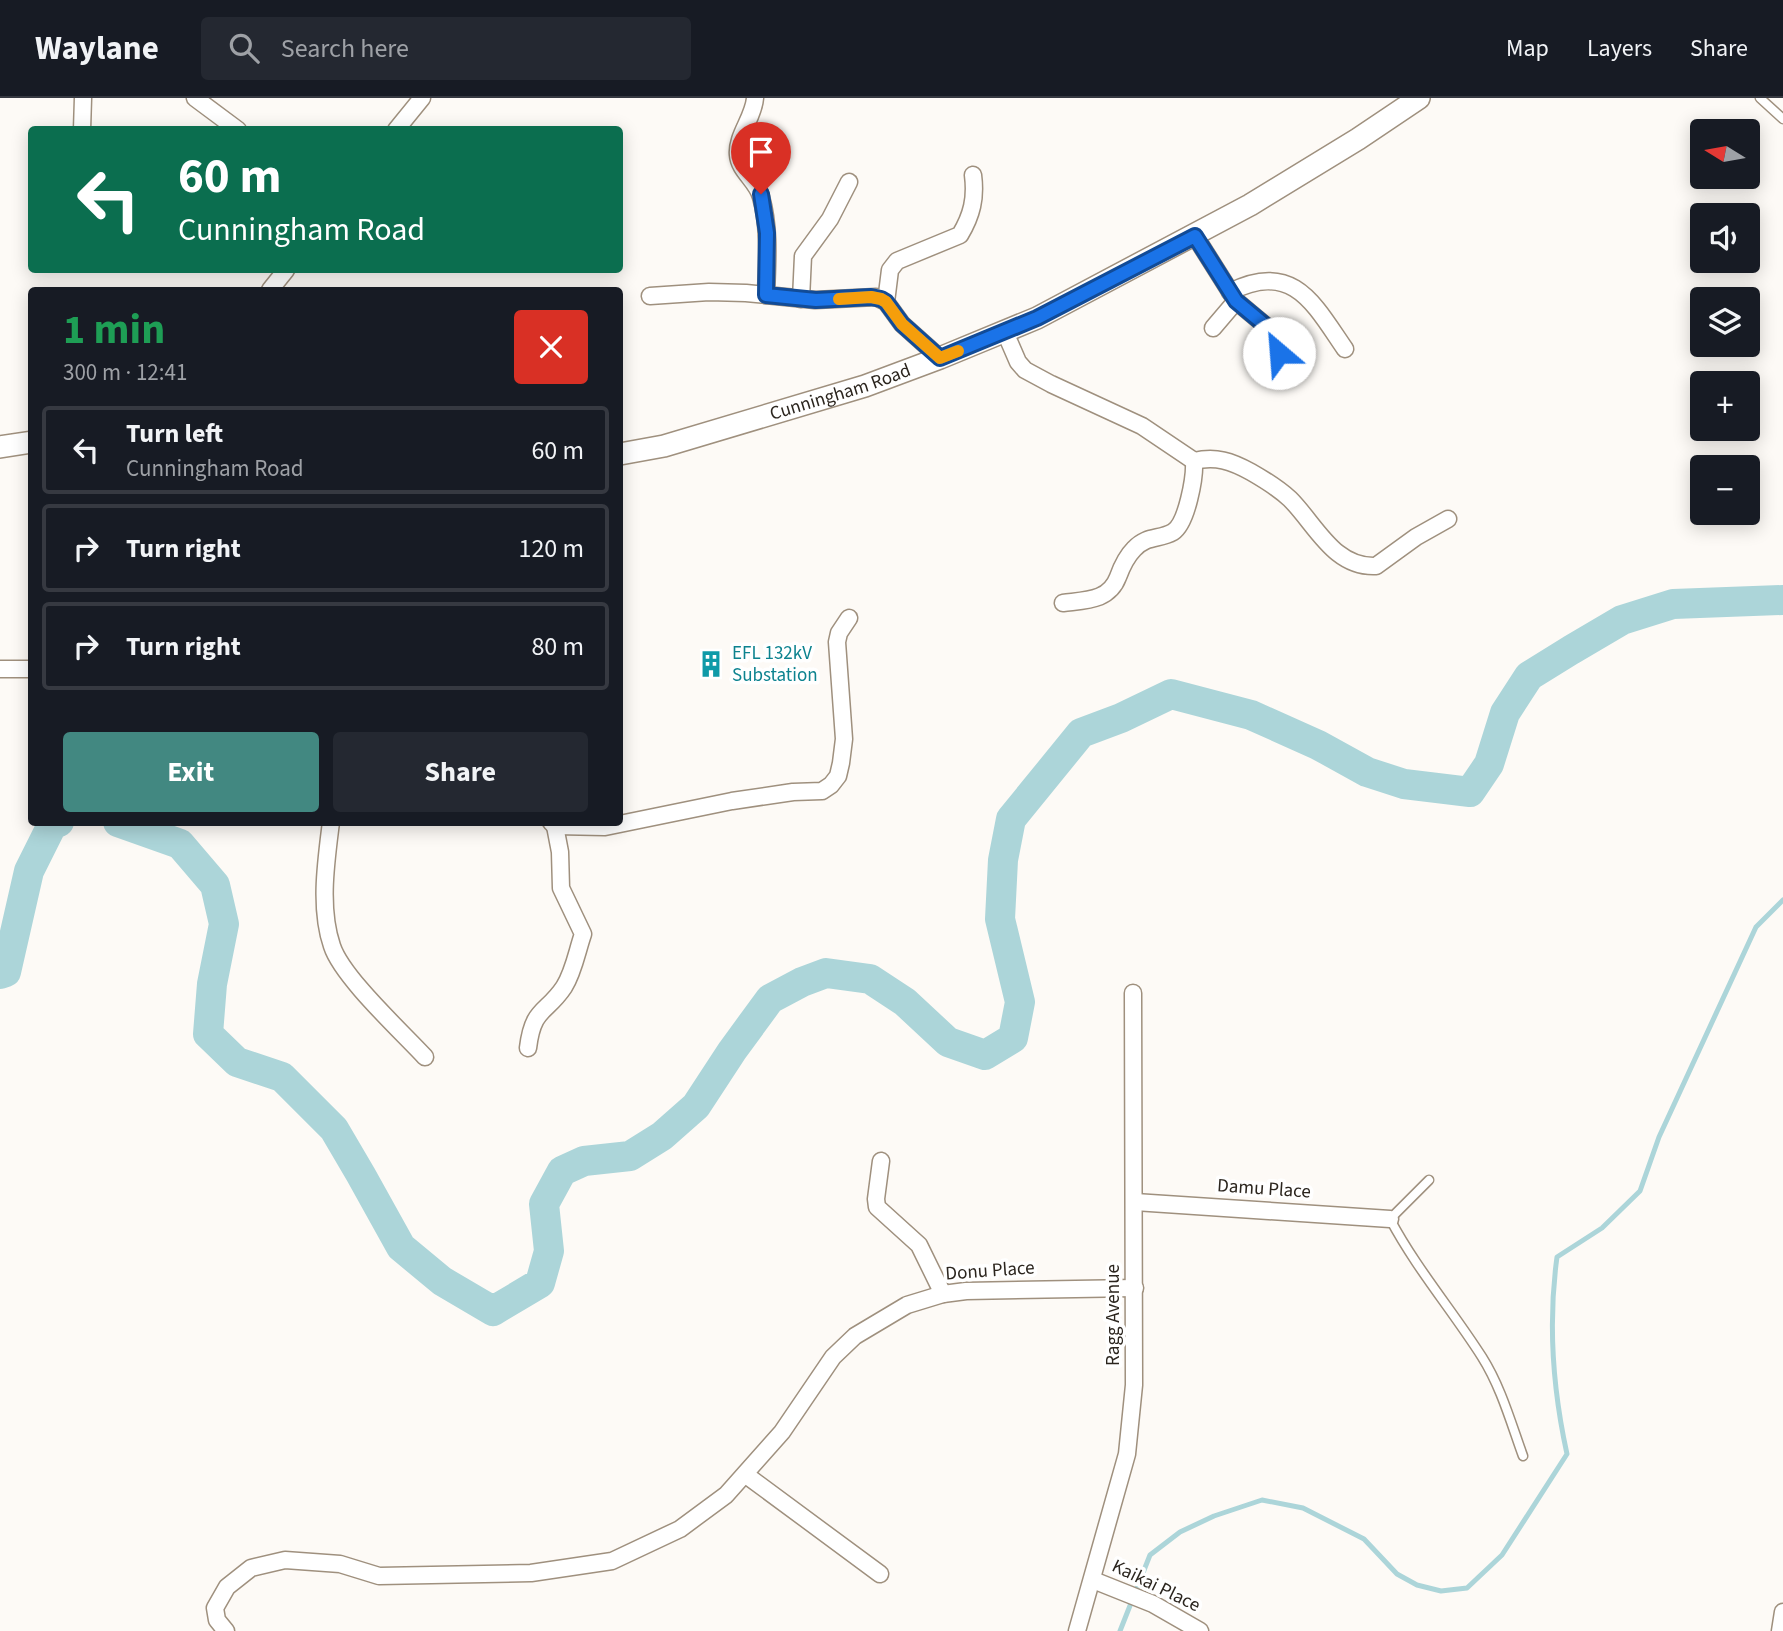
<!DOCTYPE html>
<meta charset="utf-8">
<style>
body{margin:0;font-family:"Source Sans 3",sans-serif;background:#242831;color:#f1f3f6;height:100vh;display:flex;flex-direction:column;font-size:26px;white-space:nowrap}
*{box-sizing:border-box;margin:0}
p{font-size:23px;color:#9ea1a6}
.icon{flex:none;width:38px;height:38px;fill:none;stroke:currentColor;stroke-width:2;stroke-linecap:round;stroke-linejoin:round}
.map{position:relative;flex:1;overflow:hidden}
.sheet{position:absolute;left:28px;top:189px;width:595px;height:539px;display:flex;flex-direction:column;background:#171b24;border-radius:7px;box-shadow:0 4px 18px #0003}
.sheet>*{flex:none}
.top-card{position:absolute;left:28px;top:28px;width:595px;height:147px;border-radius:7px;box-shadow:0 4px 18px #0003;background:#0b6e4f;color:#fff;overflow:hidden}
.needle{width:46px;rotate:281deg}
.buttons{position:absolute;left:1690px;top:21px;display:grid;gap:14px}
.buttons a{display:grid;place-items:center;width:70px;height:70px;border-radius:7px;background:#171b24;box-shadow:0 4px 18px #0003;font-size:35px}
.pin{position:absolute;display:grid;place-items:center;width:60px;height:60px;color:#fff;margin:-72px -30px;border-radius:50% 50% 50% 0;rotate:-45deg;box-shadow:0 0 7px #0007}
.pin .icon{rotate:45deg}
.me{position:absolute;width:77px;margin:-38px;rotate:333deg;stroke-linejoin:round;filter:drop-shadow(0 0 5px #0008)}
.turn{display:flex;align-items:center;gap:24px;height:147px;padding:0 35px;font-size:32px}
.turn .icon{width:91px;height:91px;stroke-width:2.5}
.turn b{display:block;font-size:49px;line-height:60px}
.round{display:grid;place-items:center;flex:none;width:74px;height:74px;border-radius:7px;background:#242831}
.headline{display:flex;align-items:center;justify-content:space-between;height:119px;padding:0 35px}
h1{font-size:42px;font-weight:700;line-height:52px;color:#1e9e55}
.action{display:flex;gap:14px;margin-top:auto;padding:14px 35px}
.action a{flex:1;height:80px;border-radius:7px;background:#428881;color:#fff;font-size:28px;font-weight:700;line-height:80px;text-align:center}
.action a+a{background:#242831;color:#f1f3f6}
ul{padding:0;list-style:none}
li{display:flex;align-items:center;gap:21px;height:88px;margin:0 14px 10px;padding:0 21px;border:4px solid #363941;border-radius:7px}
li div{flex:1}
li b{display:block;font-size:26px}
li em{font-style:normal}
header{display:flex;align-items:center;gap:42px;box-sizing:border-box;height:98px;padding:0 35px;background:#171b24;border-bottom:2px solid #363941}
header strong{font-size:33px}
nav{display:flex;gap:38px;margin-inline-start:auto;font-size:24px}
.search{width:490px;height:63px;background:#242831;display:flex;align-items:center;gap:18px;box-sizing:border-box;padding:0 24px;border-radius:7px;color:#9ea1a6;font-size:26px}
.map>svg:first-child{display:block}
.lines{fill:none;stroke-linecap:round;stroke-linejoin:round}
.stream{stroke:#acd5d9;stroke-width:5}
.river{stroke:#acd5d9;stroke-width:30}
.lane-casing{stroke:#9f907e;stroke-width:11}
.street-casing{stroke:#9f907e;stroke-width:19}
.secondary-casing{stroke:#9f907e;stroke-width:24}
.lane{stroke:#fff;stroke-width:8}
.street{stroke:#fff;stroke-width:16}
.secondary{stroke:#fff;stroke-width:21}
.route-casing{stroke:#114b97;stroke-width:18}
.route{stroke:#1a73e8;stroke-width:12}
.slow{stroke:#f59e0b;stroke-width:12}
.labels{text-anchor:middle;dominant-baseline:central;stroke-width:7;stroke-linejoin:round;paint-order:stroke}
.street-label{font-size:19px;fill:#2b251e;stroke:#fff}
.culture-label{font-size:19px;fill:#0d838f;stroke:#fff;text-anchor:start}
</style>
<header>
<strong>Waylane</strong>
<div class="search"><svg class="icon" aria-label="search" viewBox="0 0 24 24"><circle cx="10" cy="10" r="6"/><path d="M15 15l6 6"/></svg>Search here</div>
<nav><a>Map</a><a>Layers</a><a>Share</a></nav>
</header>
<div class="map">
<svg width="1783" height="1533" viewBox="0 0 1783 1533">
<rect width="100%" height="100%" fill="#fdfaf6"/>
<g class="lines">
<path class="stream" d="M1120 1533 1150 1457 1180 1434 1214 1418 1262 1402 1303 1410 1364 1441 1397 1476 1417 1487 1441 1493 1467 1490 1502 1457 1567 1356C1553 1292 1548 1224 1557 1159L1602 1130 1640 1093 1659 1039 1756 829 1783 802"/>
<g class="river">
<polyline points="118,724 180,746 215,787 224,826 212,886 208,936 237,964 282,979 334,1031 361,1077 401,1149 442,1183 493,1213 540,1185 549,1153 544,1106 562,1073 584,1063 630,1058 662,1038 696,1008 732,953 770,901 802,884 826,875 870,881 905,904 948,944 985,957 1013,940 1020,904 1000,821 1003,762 1011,721 1081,635 1121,620 1171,596 1251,617 1318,647 1367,674 1404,686 1470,694 1489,666 1505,615 1529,578 1571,552 1622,522 1673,506 1783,502"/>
<polyline points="0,876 6,874 29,773 52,727 59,724"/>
</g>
<defs>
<g id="lane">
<polyline points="1760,0 1783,21"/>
<path d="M1429 1082 1390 1121C1416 1170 1452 1212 1482 1259 1501 1289 1511 1325 1523 1358"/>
</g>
<g id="street">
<polyline points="195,0 238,32"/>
<path d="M755 0C754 19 736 38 738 57 739 73 757 83 761 99 770 131 767 165 766 197"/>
<polyline points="82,32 83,0"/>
<polyline points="396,32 422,0"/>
<polyline points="1195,138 1236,203 1266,228 1279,255"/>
<polyline points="270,192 286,172"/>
<path d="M1230 194C1293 162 1314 206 1345 251"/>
<polyline points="650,198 709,194 746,195 815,202 876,199 886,204 902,226 940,260"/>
<polyline points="801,201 803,158 830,121 849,84"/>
<path d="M886 204 890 172 897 163 960 137C972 117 976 100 973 77"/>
<polyline points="1213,230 1236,203"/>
<path d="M1005 234 1018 264 1025 272 1051 286 1142 328 1194 363C1216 358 1231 363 1251 374 1265 382 1278 390 1290 401 1316 427 1334 470 1376 468L1416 439 1448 421"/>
<path d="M1063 505C1086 502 1109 503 1118 479 1122 468 1126 459 1134 451 1147 437 1159 442 1173 434 1187 425 1195 379 1194 363"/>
<polyline points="0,571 32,571"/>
<path d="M331 724C326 764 319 810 332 848 342 879 401 933 425 959"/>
<polyline points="551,724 555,728 605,729 732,703 793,694 822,693 831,687 838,678 841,665 844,641 837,544 839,535 849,520"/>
<path d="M528 950C533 909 546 916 564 889 574 873 577 853 583 836L561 790 560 754 555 728"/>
<polyline points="881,1063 876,1101 877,1109 919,1147 943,1196"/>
<polyline points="1135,1104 1390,1121"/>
<polyline points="746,1377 880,1476"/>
<polyline points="1093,1482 1153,1506 1200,1533"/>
<polyline points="226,1533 217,1522 215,1510 227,1489 251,1470 285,1462 340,1466 379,1478 531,1475 612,1463 680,1431 726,1397 782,1334 833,1259 855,1238 907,1207 943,1196 966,1193 1135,1190"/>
<polyline points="1077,1533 1127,1356 1134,1287 1133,895"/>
<polyline points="1780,1533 1783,1514"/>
</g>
<g id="secondary">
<polyline points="0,349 32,344"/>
<path id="s1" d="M620 356 664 348 865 288 940 260 1037 220 1250 107 1358 41 1419 0"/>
</g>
</defs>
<use href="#lane" class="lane-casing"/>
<use href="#street" class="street-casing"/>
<use href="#secondary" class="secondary-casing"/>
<use href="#lane" class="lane"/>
<use href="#street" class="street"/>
<use href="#secondary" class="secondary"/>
</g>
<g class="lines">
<defs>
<polyline id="route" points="761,96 767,135 766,197 816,202 871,199 881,201 886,204 902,226 940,260 1037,220 1195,138 1236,203 1266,228 1279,255"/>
</defs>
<use href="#route" class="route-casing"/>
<use href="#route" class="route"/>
<polyline class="slow" points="839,201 871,199 881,201 886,204 902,226 940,260 958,253"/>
</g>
<defs>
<symbol id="building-bare" viewBox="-9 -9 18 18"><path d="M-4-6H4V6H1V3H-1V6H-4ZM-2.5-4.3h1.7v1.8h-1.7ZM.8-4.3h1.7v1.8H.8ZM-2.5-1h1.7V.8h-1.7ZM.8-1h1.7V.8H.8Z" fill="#0f9aa8" stroke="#fff" stroke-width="2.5" paint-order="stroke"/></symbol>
</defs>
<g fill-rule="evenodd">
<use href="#building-bare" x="692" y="547" width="38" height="38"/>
</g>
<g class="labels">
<g class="street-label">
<text stroke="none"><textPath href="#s1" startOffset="229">Cunningham Road</textPath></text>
<text transform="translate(1264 1091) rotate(4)">Damu Place</text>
<text transform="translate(990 1173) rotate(-4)">Donu Place</text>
<text transform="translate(1113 1217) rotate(-90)">Ragg Avenue</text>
<text transform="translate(1156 1488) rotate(26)">Kaikai Place</text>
</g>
<g class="culture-label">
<text x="732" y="555">EFL 132kV<tspan x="732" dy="22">Substation</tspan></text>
</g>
</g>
</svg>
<div class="buttons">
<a><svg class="needle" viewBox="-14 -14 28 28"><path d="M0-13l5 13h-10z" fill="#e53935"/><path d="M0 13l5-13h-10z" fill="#9ea1a6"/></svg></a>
<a><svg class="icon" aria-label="sound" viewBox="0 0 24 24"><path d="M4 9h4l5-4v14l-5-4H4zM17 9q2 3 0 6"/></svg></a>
<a><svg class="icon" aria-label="layers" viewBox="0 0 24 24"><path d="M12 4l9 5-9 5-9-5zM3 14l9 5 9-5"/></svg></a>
<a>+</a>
<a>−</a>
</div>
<div class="pin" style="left:761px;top:96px;background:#d93025"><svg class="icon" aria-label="arrive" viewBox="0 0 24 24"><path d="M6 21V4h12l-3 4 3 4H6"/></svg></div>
<svg class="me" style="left:1279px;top:255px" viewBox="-20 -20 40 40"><circle r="19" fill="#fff"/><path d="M0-13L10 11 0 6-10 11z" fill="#1a73e8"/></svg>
<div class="top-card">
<div class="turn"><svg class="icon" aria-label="left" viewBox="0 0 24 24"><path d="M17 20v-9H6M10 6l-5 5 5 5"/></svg><div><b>60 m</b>Cunningham Road</div></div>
</div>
<section class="sheet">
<div class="headline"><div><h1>1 min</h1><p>300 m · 12:41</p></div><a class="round" style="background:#d93025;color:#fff"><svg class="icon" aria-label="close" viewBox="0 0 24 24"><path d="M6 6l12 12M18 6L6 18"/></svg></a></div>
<ul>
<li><svg class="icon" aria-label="left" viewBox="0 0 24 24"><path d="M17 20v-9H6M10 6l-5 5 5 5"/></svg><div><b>Turn left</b><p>Cunningham Road</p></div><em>60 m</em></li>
<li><svg class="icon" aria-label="right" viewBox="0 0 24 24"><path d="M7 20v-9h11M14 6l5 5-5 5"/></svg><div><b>Turn right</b></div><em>120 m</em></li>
<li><svg class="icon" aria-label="right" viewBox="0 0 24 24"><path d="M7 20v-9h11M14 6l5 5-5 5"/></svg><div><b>Turn right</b></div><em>80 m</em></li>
</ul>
<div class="action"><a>Exit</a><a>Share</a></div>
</section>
</div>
